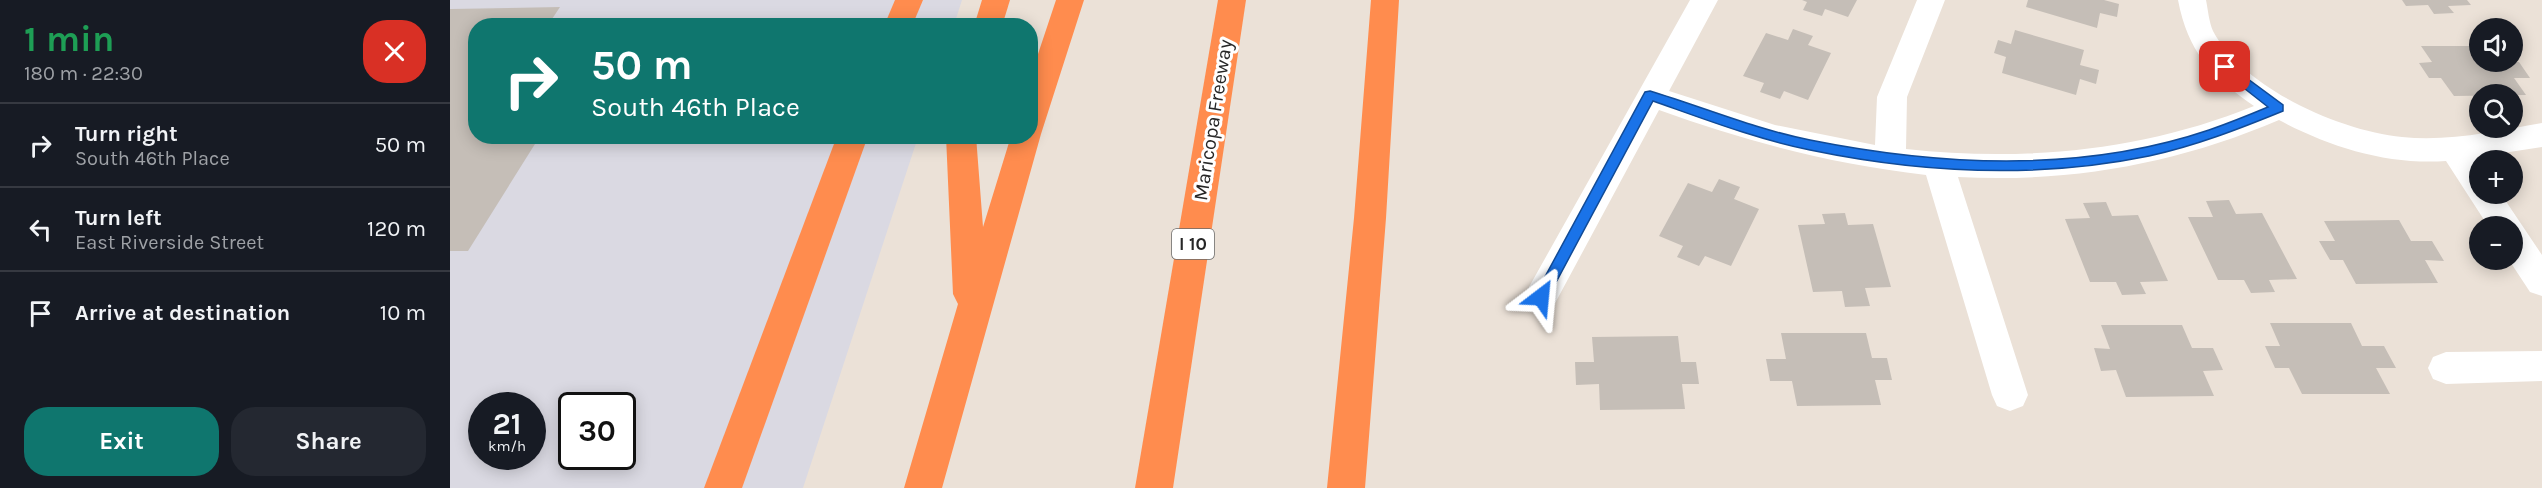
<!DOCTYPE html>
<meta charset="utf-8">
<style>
body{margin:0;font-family:Karla,sans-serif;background:#242831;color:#f1f3f6;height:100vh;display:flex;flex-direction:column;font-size:22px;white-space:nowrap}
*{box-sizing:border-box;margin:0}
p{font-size:20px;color:#9ea1a6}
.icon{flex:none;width:33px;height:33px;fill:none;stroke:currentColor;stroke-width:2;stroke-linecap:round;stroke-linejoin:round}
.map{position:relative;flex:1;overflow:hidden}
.side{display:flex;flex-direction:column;background:#171b24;width:450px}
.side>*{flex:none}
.guide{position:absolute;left:18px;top:18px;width:570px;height:126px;border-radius:24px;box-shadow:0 3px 15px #0003;background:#0f766e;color:#fff;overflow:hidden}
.fabs{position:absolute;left:2019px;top:18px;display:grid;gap:12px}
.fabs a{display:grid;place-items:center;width:54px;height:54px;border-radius:50%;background:#171b24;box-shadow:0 3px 15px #0003;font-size:30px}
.speed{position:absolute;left:18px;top:392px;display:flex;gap:12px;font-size:30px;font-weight:700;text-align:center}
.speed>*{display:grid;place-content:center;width:78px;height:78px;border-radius:50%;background:#171b24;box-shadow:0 3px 15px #0003;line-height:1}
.speed small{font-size:15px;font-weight:400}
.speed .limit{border:3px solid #111;border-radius:9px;background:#fff;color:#111}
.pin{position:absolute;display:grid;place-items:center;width:51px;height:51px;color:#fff;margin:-26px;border-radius:12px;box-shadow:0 3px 9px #0006}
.me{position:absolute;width:66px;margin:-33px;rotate:29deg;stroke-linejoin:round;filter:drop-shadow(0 0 4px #0008)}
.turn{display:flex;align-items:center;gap:21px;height:126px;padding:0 24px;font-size:27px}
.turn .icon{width:78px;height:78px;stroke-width:2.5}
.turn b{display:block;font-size:42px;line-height:51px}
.round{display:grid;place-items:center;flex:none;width:63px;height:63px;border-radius:24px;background:#242831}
.overview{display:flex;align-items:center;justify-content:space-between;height:102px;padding:0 24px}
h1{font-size:36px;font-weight:700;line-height:45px;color:#1e9e55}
.action{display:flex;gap:12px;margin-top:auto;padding:12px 24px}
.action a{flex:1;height:69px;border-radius:24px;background:#0f766e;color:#fff;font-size:24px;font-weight:700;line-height:69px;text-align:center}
.action a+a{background:#242831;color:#f1f3f6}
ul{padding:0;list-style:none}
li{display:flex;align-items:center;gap:18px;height:84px;padding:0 24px;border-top:2px solid #363941}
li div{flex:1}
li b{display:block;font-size:22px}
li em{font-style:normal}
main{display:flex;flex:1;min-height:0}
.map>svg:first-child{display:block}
.industrial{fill:#dad9e2;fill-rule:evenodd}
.building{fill:#c5beb7}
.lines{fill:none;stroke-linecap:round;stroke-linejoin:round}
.minor{fill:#fff;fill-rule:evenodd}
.highway{fill:#ff8c4e;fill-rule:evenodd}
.route{fill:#1a73e8;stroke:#114b97;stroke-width:1.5}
.labels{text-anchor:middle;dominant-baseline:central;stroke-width:6;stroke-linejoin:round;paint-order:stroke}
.shield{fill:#fff;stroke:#686868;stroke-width:1.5}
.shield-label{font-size:18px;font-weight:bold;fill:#272727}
.street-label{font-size:20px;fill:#272727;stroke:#fff}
</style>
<main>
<section class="side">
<div class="overview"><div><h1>1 min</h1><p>180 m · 22:30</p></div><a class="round" style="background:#d93025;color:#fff"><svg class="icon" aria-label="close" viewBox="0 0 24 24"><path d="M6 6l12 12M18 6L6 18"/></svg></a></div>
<ul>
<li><svg class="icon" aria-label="right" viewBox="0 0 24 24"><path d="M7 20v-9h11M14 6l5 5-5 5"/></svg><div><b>Turn right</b><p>South 46th Place</p></div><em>50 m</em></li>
<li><svg class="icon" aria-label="left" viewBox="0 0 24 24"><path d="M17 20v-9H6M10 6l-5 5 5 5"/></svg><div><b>Turn left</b><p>East Riverside Street</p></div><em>120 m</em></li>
<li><svg class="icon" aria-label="arrive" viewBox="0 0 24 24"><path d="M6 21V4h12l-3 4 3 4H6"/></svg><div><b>Arrive at destination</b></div><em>10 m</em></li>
</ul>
<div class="action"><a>Exit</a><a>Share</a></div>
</section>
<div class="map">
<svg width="2092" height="488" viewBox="0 0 2092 488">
<rect width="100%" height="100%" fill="#ebe1d7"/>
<path class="industrial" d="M0 0H512L504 25 26 26V136L468 137 353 488H0ZM32 405H82V456H32ZM122 405H172V456H122Z"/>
<g class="building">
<polygon points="1352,0 1407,0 1398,17 1375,9 1372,16 1353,10 1357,2"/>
<polygon points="1578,0 1654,0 1669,4 1667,17 1650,13 1647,28 1576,7"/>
<polygon points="1952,0 2017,0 2021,5 1998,6 2004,13 1984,14 1978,5 1956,6"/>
<polygon points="110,7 100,22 138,21 135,26 26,26 26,136 90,136 18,251 0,251 0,9"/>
<polygon points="1343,29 1363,36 1358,45 1381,53 1358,100 1334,91 1330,99 1310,92 1314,83 1293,76 1316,33 1338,40"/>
<polygon points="1565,30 1634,50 1630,65 1649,70 1646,84 1630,79 1626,95 1552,73 1556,57 1544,53 1548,40 1561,44"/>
<polygon points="1971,46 2030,46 2030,62 2069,62 2080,78 2064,78 2076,95 2004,96 1991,78 1979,78 1969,63 1982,62"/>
<polygon points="1269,179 1290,187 1284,199 1309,209 1281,266 1255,256 1249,266 1227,257 1233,246 1209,236 1238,183 1262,192"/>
<polygon points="1779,200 1786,214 1812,213 1847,279 1819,280 1825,292 1801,293 1794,280 1768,280 1738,217 1763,217 1756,201"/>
<polygon points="1656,202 1662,216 1688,215 1718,281 1690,282 1696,294 1672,295 1666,282 1640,282 1615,219 1640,218 1633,203"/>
<polygon points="1395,213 1398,225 1423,224 1441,287 1415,288 1420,306 1395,307 1392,291 1363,292 1348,225 1375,224 1372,214"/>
<polygon points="1949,220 1961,241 1982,241 1994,261 1975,260 1988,283 1906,284 1893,260 1880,260 1869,241 1885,241 1874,221"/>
<polygon points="1820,323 1901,323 1912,346 1934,346 1946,368 1926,368 1940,394 1852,394 1839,368 1825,368 1815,346 1830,346"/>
<polygon points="1651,325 1732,325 1742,348 1763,348 1773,370 1753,371 1764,396 1676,397 1666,370 1651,371 1644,348 1660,349"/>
<polygon points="1331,333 1416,333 1422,358 1437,358 1442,380 1425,380 1431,405 1347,406 1342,381 1320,381 1316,359 1336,359"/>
<polygon points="1228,336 1231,362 1246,362 1249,384 1232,384 1235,409 1150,410 1149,384 1126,385 1125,362 1144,362 1142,337"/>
</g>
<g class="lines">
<g class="minor">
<path d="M1240 0H1268L1219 91 1325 125 1425 145 1427 97 1467 0H1495L1457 97 1456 149C1574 162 1693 151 1804 106 1761 76 1738 52 1728 0H1756C1758 10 1759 22 1763 31 1793 88 1890 131 1952 137 1999 142 2046 131 2092 123V147L2027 157 2030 161V194H2051L2092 255V296L2080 292 2059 260H2062V226H2038L1996 161C1937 165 1880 147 1829 120 1726 164 1620 183 1508 177L1578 395 1573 406 1560 411 1547 406 1542 395 1476 175C1381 164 1298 142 1209 110L1103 307 1091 311 1079 307 1074 297 1079 287Z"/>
<polygon points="2092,351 2092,381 1996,384 1983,379 1978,368 1983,357 1996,352"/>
</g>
<g class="highway">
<polygon points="445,0 473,0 462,26 434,26"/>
<polygon points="532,0 560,0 552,26 524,26"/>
<polygon points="606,0 634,0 591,134 492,488 454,488 508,304 503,294 496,136 526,136 533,227 561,136 580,136 580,78"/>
<polygon points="768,0 796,0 723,488 685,488"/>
<polygon points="921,0 949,0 936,218 915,488 877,488 904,218"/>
<polygon points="387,136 418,136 292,488 254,488"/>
</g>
</g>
<path class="route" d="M1775 62 1833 105V111C1789 129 1745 146 1699 156 1587 179 1471 173 1360 150 1306 139 1254 119 1203 101L1096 301H1086L1084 297 1195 92 1200 91C1253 107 1305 129 1360 140 1490 166 1632 173 1759 130 1779 123 1799 115 1818 107L1771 70 1769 67Z"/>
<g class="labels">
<rect class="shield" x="722" y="229" width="42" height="30" rx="4.5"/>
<g class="shield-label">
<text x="743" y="244">I 10</text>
</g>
<g class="street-label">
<text transform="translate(763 120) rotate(-81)">Maricopa Freeway</text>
</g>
</g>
</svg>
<div class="fabs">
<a><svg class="icon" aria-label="sound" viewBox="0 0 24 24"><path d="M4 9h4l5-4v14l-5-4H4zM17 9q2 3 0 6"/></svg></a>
<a><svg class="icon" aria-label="search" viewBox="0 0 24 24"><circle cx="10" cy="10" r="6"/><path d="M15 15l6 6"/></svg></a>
<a>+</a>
<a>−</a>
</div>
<div class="speed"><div>21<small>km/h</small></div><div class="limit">30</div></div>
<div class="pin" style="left:1775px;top:67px;background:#d93025"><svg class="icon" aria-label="arrive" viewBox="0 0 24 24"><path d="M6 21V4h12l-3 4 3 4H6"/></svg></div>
<svg class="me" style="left:1091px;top:297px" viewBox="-20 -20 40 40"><path d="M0-17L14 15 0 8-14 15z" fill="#1a73e8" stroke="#fff" stroke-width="4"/></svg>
<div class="guide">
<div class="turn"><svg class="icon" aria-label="right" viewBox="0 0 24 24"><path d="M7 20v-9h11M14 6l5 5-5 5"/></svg><div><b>50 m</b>South 46th Place</div></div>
</div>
</div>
</main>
